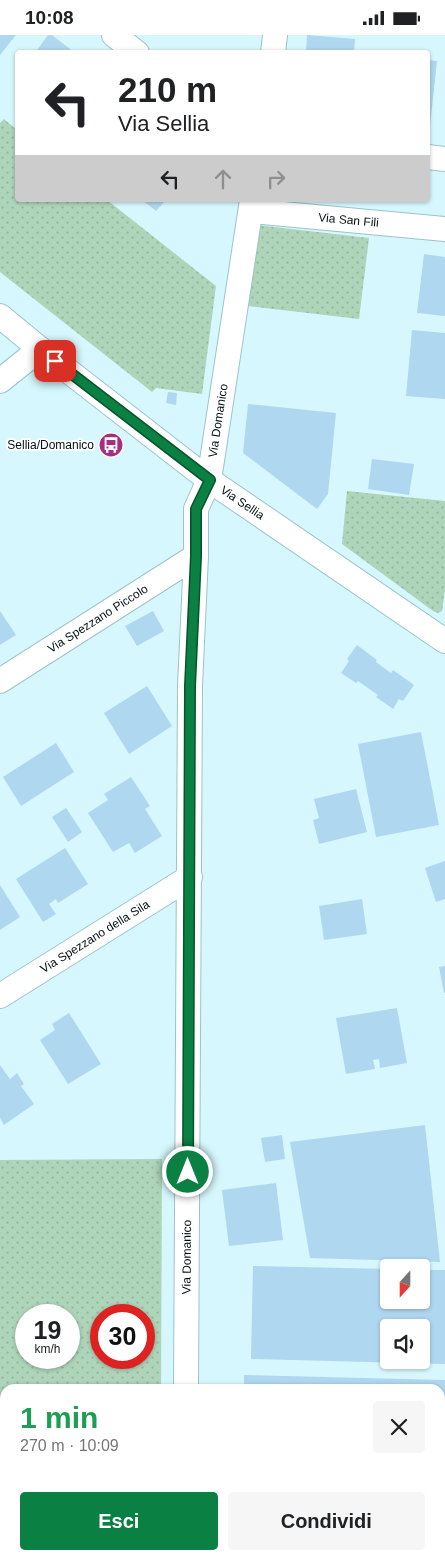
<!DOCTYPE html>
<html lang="it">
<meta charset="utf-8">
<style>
body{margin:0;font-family:Arial,sans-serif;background:#f6f6f6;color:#202124;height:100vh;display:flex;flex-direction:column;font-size:19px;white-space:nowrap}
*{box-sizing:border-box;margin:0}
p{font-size:16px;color:#757577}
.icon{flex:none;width:28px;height:28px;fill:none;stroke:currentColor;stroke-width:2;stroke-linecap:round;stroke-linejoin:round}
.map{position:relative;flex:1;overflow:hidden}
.details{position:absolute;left:0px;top:1349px;width:445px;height:176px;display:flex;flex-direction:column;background:#fff;border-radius:15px 15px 0 0;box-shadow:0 1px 4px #0004}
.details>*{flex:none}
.hud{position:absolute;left:15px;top:15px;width:415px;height:152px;border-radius:5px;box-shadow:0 1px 4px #0004;background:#fff;color:#202124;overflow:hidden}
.needle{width:32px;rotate:201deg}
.tools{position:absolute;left:380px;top:1224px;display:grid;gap:10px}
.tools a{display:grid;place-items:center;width:50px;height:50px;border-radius:5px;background:#fff;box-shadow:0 1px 4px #0004;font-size:25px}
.speed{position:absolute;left:15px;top:1269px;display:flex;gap:10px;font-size:25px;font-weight:700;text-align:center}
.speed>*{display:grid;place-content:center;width:65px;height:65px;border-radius:50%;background:#fff;box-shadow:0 1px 4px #0004;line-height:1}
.speed small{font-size:12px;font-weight:400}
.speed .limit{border:8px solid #d22;background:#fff;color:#111}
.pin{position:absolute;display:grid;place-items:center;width:42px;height:42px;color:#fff;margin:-21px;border-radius:10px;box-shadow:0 2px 8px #0006}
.me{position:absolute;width:55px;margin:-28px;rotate:0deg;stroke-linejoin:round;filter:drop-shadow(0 0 4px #0008)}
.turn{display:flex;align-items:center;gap:18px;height:105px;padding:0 20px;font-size:22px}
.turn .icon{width:65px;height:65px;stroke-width:2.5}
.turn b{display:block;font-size:35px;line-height:42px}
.lanes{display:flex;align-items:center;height:48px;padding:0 20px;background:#0003;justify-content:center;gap:25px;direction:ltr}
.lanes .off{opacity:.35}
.round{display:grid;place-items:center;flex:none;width:52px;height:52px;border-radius:5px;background:#f6f6f6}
.overview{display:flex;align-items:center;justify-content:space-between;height:85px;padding:0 20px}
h1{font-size:30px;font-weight:700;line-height:38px;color:#1e9e55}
.cta{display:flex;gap:10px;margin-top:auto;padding:10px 20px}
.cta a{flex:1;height:58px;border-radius:5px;background:#0b8043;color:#fff;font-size:20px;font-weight:700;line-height:58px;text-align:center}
.cta a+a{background:#f6f6f6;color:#202124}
.status{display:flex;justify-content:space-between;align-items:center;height:35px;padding:0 25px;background:#fff;direction:ltr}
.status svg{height:14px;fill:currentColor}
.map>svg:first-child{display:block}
.grass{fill:url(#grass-dots);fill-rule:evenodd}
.building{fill:#afd7f0;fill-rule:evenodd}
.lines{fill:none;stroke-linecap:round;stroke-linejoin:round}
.minor-casing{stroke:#9bc4ca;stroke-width:26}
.minor{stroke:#fff;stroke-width:24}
.route-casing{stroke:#07532c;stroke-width:12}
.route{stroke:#0b8043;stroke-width:9}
.labels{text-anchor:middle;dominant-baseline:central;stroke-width:4;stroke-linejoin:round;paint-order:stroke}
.street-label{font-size:12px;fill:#020f12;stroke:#fff}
.poi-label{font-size:12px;fill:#020f12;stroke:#fff;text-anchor:end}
</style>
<div class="status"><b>10:08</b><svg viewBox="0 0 49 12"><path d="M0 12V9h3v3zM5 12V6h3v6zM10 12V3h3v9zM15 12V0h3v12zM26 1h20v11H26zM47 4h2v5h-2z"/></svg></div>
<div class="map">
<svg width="445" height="1524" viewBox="0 0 445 1524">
<defs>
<pattern id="grass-dots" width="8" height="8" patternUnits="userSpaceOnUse" patternTransform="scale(1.25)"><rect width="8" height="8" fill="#aed4b9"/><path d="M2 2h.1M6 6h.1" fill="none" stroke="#94b59e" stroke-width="1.8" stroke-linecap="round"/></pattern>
</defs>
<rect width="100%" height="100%" fill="#d6f7fd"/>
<g class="grass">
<polygon points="4,84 17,95 18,165 107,165 216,251 202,359 156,353 152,357 0,237 0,88"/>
<polygon points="257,190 369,203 359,284 248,271"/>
<polygon points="347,456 445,466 445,554 442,576 438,578 433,576 342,509"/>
<path d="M162 1124 161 1354H5V1520H160V1524H0V1125ZM26 1280H69V1322H26ZM101 1280H144V1322H101Z"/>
</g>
<g class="building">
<polygon points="0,0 16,0 0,20"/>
<polygon points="48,0 52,0 75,18 35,18"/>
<polygon points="307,0 355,4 354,18 306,18"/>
<polygon points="428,25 437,26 429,100 428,99"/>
<polygon points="142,165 166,165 156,176"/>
<polygon points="424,219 445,222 445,281 417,278"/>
<polygon points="412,295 445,298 445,364 406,361"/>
<polygon points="168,357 177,358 176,370 166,368"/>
<polygon points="248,369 336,378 328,459 317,474 243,418"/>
<polygon points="372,424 414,429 409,460 368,454"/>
<polygon points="0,576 16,600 0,610"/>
<polygon points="153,576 164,596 137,611 125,591"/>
<polygon points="357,610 377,625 376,627 391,638 393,635 414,650 403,666 399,664 393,674 376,662 378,660 358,646 356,648 341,638 349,626 347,624"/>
<polygon points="147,651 172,691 129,719 104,678"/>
<polygon points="421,697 439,790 376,802 358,709"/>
<polygon points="56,708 74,737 21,771 3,742"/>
<polygon points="131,742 150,771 145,774 162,801 135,818 129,808 113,817 88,778 108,765 104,759"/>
<polygon points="356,754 367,797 319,809 313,785 319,783 314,764"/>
<polygon points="66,773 82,797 68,807 52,782"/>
<polygon points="65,813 88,849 58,868 56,864 49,869 56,879 43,887 16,844"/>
<polygon points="445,826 445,864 436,867 425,833"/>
<polygon points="0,850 20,882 0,895"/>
<polygon points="362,864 367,899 324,905 319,871"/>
<polygon points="445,931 445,958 444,958 439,932"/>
<polygon points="397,973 407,1028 380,1033 379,1024 373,1025 375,1034 346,1039 336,983"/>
<polygon points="69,978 101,1029 68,1049 40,1005 55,995 52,989"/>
<polygon points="0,1030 10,1044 17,1038 24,1049 21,1051 34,1069 4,1090 0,1083"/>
<polygon points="425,1090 440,1227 310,1223 290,1107"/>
<polygon points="282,1100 285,1124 265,1127 261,1103"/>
<polygon points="276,1148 283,1205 229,1211 222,1155"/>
<path d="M253 1231 389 1234V1265H421V1235H445V1329L251 1324ZM389 1292H421V1325H389Z"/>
<polygon points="244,1340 445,1345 445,1486 440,1486 440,1354 244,1354"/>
<polygon points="441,1495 445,1495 445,1524 440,1524"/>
<rect x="240" y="1520" width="165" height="4"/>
</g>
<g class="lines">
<defs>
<g id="minor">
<polyline points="114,0 137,18"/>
<polyline points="273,18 275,0"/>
<polyline points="428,122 445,124"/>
<path id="s1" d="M251 176 445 194"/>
<path id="s2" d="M0 281 40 314 209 445 445 606"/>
<polyline points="0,346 40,314"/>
<path id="s3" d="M0 646 196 521"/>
<path id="s4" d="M0 961 190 842"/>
<path id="s5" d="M186 1354 190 651 196 521V474L209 445 252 165"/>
<polyline points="185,1524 185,1520"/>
</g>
</defs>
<use href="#minor" class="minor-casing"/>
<use href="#minor" class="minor"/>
</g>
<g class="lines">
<defs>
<polyline id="route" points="55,326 210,445 196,474 196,521 190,651 188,1137"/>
</defs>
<use href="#route" class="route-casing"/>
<use href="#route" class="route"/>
</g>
<defs>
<symbol id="bus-disc" viewBox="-11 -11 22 22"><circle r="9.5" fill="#a72d81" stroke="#fff"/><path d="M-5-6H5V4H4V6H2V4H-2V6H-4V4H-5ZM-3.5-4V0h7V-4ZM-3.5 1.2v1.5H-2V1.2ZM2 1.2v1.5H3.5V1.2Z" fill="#fff"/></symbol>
</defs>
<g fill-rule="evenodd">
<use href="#bus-disc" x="97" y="396" width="28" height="28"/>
</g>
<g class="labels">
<g class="street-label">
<text stroke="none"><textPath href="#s1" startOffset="98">Via San Fili</textPath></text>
<text stroke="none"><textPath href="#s5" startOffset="972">Via Domanico</textPath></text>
<text stroke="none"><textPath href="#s2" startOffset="306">Via Sellia</textPath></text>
<text stroke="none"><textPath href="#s3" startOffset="116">Via Spezzano Piccolo</textPath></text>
<text stroke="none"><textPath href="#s4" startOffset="112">Via Spezzano della Sila</textPath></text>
<text stroke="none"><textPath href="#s5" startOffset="132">Via Domanico</textPath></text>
</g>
<g class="poi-label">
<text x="94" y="410">Sellia/Domanico</text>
</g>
</g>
</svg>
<div class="tools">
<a><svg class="needle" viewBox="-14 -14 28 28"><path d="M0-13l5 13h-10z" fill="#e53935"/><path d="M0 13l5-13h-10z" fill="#757577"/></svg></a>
<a><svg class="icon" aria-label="sound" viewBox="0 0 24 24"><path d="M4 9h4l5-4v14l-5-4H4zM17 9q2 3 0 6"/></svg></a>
</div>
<div class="speed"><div>19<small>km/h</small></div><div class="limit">30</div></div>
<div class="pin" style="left:55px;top:326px;background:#d93025"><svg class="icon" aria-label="arrive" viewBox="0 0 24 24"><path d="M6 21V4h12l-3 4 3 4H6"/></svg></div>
<svg class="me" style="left:188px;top:1137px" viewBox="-20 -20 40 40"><circle r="17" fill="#0b8043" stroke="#fff" stroke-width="3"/><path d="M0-11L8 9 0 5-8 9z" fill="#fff"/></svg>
<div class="hud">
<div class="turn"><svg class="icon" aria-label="left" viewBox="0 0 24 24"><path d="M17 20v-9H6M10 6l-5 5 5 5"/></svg><div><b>210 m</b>Via Sellia</div></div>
<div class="lanes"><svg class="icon" aria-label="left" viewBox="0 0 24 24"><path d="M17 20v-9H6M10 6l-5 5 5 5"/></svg><svg class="icon off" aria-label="ahead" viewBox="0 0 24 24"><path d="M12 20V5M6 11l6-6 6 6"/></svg><svg class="icon off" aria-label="right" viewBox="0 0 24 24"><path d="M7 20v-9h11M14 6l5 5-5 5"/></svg></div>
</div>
<section class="details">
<div class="overview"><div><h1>1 min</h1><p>270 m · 10:09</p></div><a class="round"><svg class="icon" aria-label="close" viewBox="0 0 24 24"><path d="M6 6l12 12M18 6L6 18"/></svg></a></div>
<div class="cta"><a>Esci</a><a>Condividi</a></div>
</section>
</div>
